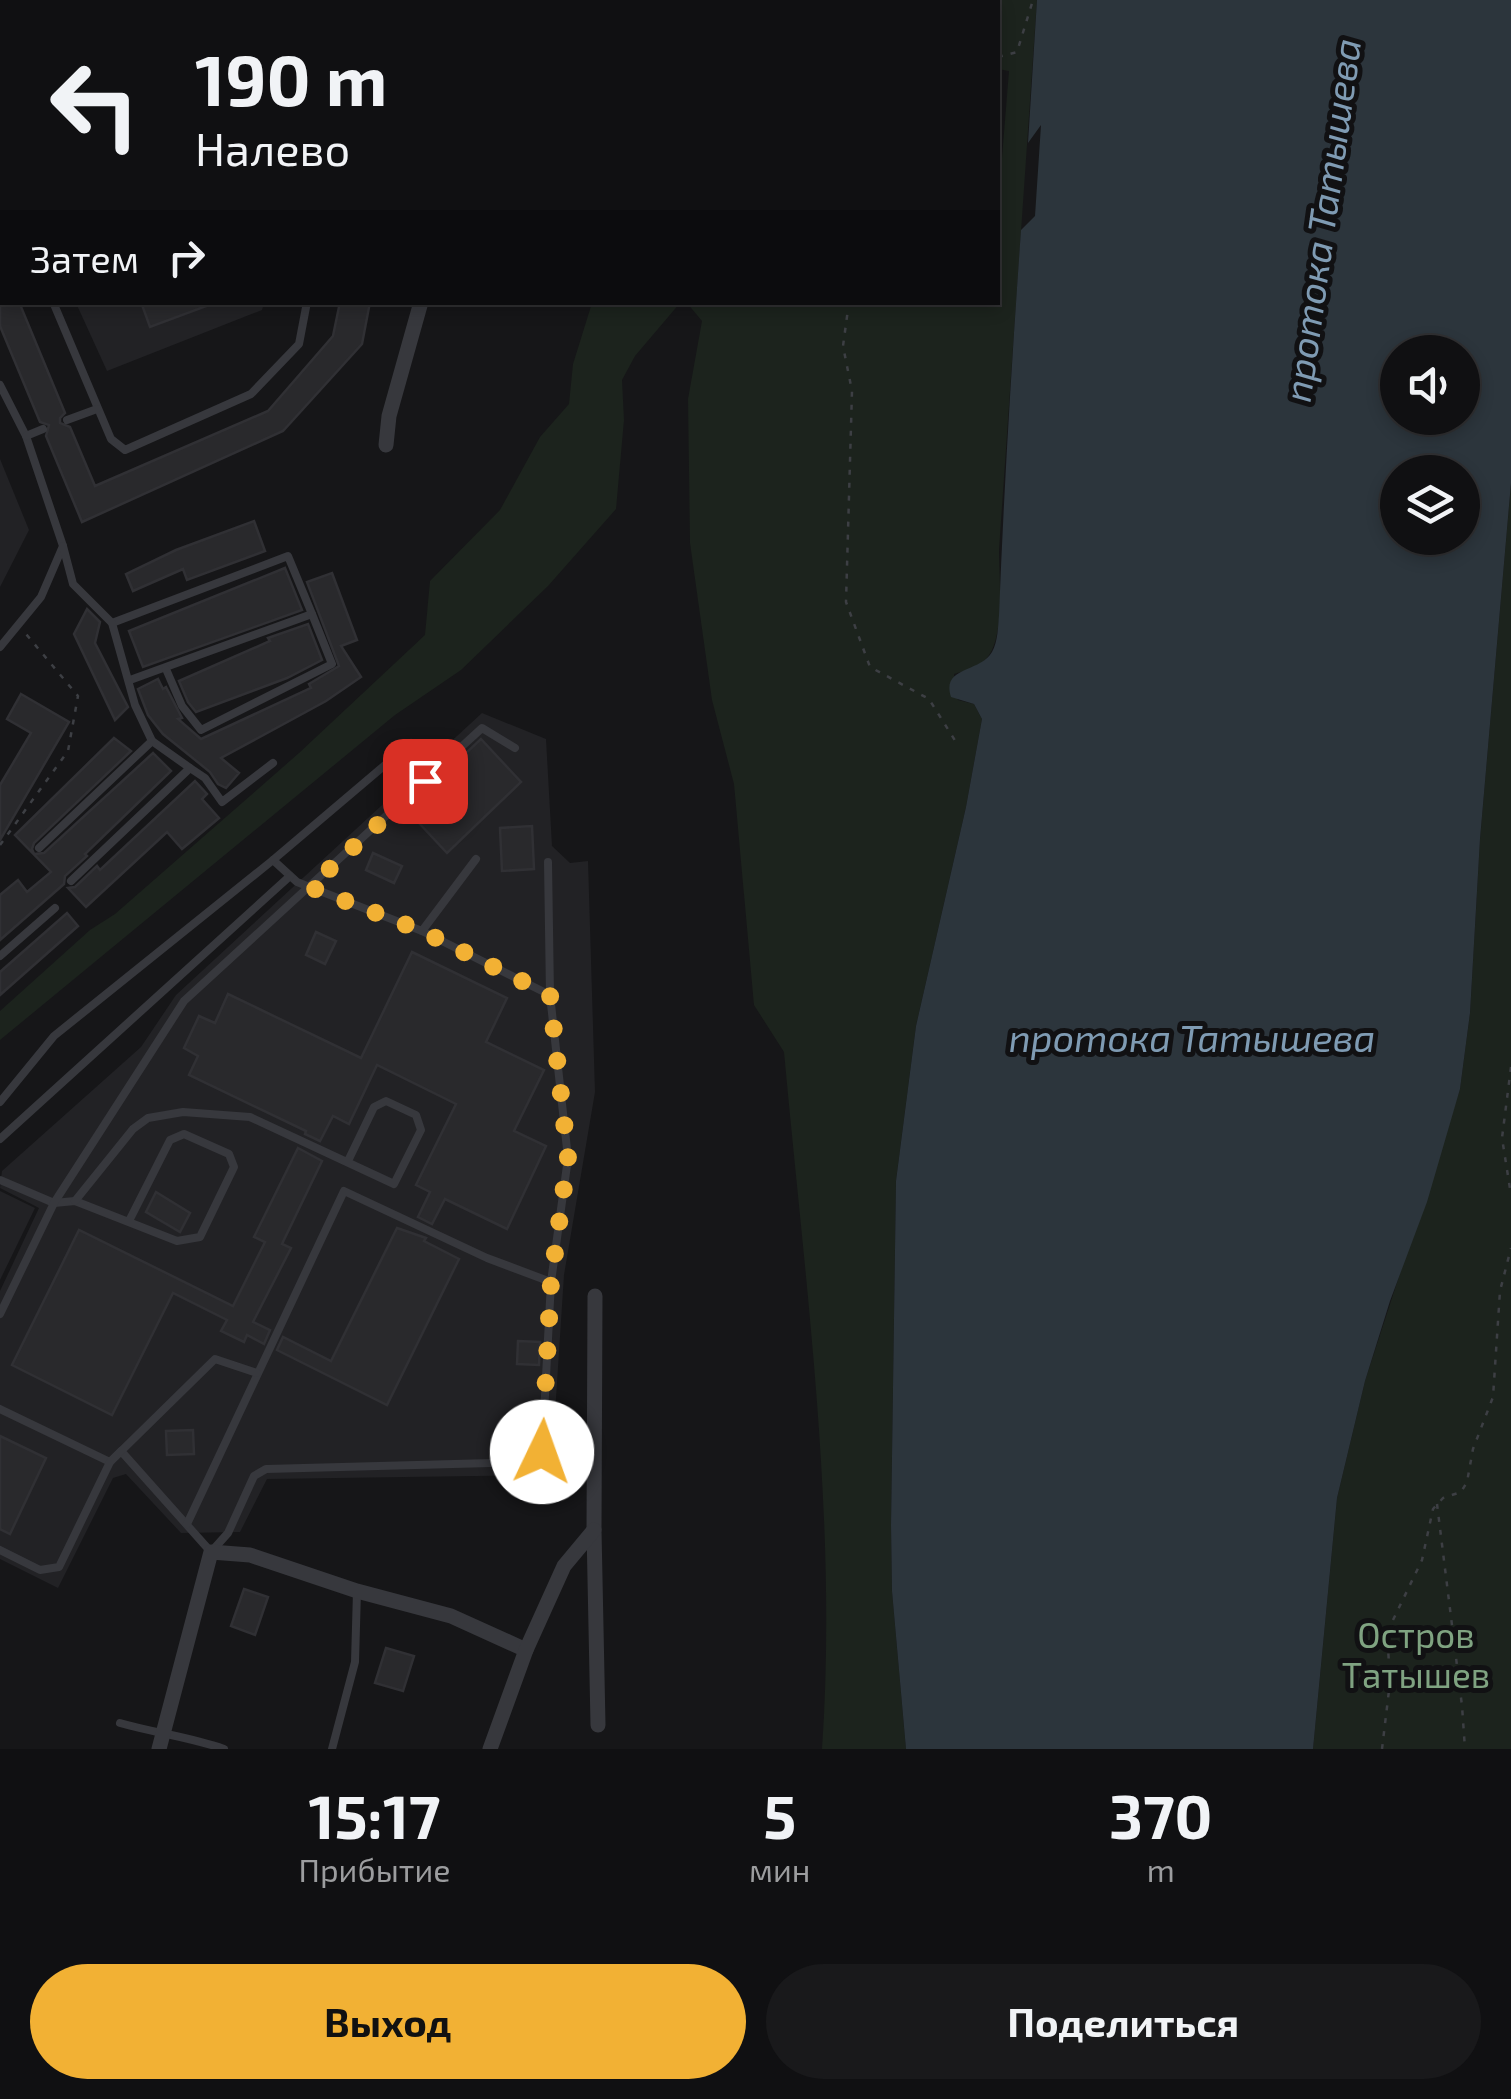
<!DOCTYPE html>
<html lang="ru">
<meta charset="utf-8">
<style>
body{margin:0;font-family:"Exo 2",sans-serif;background:#19191b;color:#f1f3f6;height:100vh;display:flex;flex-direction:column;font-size:38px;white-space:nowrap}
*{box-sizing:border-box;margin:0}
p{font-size:32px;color:#9c9d9f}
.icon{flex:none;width:55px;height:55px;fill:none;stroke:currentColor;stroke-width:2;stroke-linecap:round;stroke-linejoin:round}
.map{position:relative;height:1749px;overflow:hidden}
.side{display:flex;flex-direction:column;background:#101012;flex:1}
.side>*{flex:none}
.hud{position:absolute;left:0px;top:0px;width:1000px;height:305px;box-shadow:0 5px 15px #0003,0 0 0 2px #303032;background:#101012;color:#f1f3f6;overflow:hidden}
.fabs{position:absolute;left:1380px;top:335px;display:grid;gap:20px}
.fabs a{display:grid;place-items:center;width:100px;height:100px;border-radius:50%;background:#101012;box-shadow:0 5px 15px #0003,0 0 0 2px #303032;font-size:50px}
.pin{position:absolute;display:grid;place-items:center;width:85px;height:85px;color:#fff;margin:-42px;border-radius:20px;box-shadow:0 5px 15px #0006}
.me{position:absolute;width:110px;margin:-55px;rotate:3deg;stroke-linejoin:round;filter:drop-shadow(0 0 8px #0008)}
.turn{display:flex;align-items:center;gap:35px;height:210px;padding:0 30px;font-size:45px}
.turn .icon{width:130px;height:130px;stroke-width:2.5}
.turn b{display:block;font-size:70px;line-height:85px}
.then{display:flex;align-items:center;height:95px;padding:0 30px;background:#0003;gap:20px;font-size:38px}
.eta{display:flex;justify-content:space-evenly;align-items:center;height:170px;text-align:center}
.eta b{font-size:60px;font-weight:700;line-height:70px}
.primary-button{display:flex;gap:20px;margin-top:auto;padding:20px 30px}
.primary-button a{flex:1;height:115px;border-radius:60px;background:#f2b134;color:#111;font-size:40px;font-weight:700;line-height:115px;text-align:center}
.primary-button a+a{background:#19191b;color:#f1f3f6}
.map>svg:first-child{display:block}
.built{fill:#222225}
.green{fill:#1c231d}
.water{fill:#2c353c;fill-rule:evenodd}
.building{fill:#29292c;stroke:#303034;stroke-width:2.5}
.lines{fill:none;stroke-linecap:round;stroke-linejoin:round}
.path{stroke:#3d3f44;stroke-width:2.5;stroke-dasharray:5 8;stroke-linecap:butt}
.service{stroke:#37383d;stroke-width:8}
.minor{stroke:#37383d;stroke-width:15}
.route{stroke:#f2b134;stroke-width:18;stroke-dasharray:0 32.4}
.labels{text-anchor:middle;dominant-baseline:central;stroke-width:10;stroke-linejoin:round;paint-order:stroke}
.park-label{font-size:35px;fill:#7fa381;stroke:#111113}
.water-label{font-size:38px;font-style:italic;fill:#7f9bb3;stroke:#111113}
</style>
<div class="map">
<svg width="1511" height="1749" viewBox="0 0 1511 1749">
<rect width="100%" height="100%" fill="#161618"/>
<g class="built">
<polygon points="76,303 264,303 262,310 107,371"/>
<polygon points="0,459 29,530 0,587"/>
<polygon points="482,713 546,739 552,846 570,863 588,861 595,1092 564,1275 551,1475 267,1479 240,1532 181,1533 126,1474 113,1478 58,1588 0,1559 0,1291 39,1208 0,1188 2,1171 141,1047 176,995"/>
<polygon points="0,1191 35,1208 0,1280"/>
</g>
<g class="green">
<path d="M784 0H1037L999 550C999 578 1006 643 984 661 976 668 965 671 954 674L958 700 974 704 982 719 966 807 916 1026 896 1181 891 1525 892 1591 906 1749H822C838 1518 805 1283 784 1052L754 1005 734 784 712 700 690 543 688 399 702 321 687 303 998 302V207L1009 71 998 69V2Z"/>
<polygon points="592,303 680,303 635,356 622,380 624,420 616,509 548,586 461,670 395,715 0,1040 0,1011 90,930 115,914 299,753 425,635 430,581 500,510 540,437 569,404 573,364"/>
<polygon points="1511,483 1511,1749 1313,1749 1337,1498 1365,1381 1460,1089 1470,1013 1480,839"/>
</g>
<path class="water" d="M1037 0H1511V483L1480 839 1470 1013 1460 1089 1427 1202 1390 1301 1365 1381 1337 1498 1313 1749H906L892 1591 891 1525 896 1181 916 1026 966 807 982 719 974 704 951 697C941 666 980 673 992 652 998 642 998 626 999 615 1004 486 1012 358 1021 230L1035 216 1041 125 1028 143ZM1398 352H1462V418H1398ZM1398 472H1462V538H1398Z"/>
<g class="building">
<polygon points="0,302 19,302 65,413 60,418 60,423 70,427 95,486 268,411 333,336 340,302 370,302 362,344 283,431 82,522 46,436 49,425 40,422 0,326"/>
<polygon points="141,302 212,302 212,304 150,327"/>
<polygon points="254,521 265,551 187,580 183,569 133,591 126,574 176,550"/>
<polygon points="285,568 302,610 143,667 129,631"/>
<polygon points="332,573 357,640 341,646 361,677 326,701 221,758 239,773 226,788 218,784 210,772 163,734 148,715 138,689 158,679 163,689 166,687 182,718 178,719 201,739 311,688 309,684 339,666 307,582"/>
<polygon points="87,609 100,622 95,643 128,707 115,720 74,634"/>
<polygon points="308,624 322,660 287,678 196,712 188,702 179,681 270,641 268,638"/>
<polygon points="21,694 69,722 0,840 0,785 31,733 7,719"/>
<polygon points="114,738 131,751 34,843 32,849 34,854 44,853 153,753 171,771 85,854 87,856 65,876 64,884 0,940 0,895 18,880 27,892 51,872 15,835"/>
<polygon points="481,739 521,782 447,853 406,809"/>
<polygon points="195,781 207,794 202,799 219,818 182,849 167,832 86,907 68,888 75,887 97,866 100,870"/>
<polygon points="532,826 534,869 502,871 500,828"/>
<polygon points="373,853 402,866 394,883 366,870"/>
<polygon points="67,913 78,926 0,995 0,972"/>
<polygon points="316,932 336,941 325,964 306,955"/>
<polygon points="412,952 507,998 486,1042 544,1070 514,1131 546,1146 507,1229 445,1199 432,1224 418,1217 430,1192 416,1185 456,1104 377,1065 349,1124 333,1116 320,1141 305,1134 306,1131 189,1075 198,1056 184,1048 199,1016 215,1023 228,994 361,1058"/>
<polygon points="298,1148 322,1161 282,1244 291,1248 253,1322 270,1330 264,1344 247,1335 244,1342 221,1331 227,1320 173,1293 112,1415 12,1365 79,1230 233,1306 265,1242 254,1237"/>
<polygon points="156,1192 190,1213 180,1232 146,1212"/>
<polygon points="397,1228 426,1238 424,1241 459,1259 387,1405 277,1350 283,1337 331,1361"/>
<polygon points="518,1341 540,1342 539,1365 517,1364"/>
<polygon points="193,1430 194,1454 167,1455 166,1431"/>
<polygon points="0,1436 46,1458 10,1534 0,1529"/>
<polygon points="244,1589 268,1597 255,1635 231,1626"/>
<polygon points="386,1648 414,1656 403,1691 375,1683"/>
</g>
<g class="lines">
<g class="path">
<polyline points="783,2 784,0"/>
<polyline points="998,57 1017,52 1033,0"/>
<polyline points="849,302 843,346 852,391 846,602 870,667 929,699 956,742"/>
<polyline points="0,845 68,751 78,696 26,634"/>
<polyline points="1511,1067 1502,1138 1511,1195"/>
<polyline points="1437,1504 1462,1706 1465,1749"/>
<polyline points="1382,1749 1390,1682 1388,1647 1393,1620 1422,1560 1433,1509 1443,1498 1461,1492 1467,1482 1473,1449 1493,1397 1500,1291 1511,1248"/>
</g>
<g class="service">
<polyline points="204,0 206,2"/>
<polyline points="314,0 315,2"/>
<polyline points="160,2 166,0"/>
<polyline points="0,131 2,132"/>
<polyline points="53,302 111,439 125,450 251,394 299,344 307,302"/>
<polyline points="0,385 26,436 63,546 41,597 0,647"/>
<polyline points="67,420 97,409"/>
<polyline points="26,436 43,429"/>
<polyline points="112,623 288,556 312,614 130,680"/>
<polyline points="166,669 182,706 201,730 332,664 312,614"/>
<polyline points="190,768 205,778 222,802 273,763"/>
<polyline points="39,848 152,741 135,705 112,623 73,584 63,546"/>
<polyline points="273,860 297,882 422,931 550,995"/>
<polyline points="71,881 190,768 152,741"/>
<polyline points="422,931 476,859"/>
<polyline points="0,956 55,908"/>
<polyline points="0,1102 54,1036 273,860 411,743"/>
<polyline points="0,1139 290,876"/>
<polyline points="0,1180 54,1203 75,1201 177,1241 200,1237 234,1167 229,1154 184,1134 170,1140 129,1221"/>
<polyline points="75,1201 133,1129 148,1118 183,1112 250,1117 394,1184 421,1130 416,1115 386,1101 374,1107 348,1161"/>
<polyline points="0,1314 54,1203 184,1001 482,728 515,748"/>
<polyline points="0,1409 110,1462 121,1451 211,1552 228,1533 254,1476 266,1469 532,1462 542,1452 551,1282 568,1158 550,995 548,862"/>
<polyline points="187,1524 344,1191 487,1258 551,1282"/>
<polyline points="0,1550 40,1570 59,1567 110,1462 215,1359 257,1373"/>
<path d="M120 1723C155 1733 190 1737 224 1749"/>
<polyline points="332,1749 355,1662 357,1591"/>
</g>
<g class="minor">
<polyline points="430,0 431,2"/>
<polyline points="0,26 2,27"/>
<polyline points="0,198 2,197"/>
<polyline points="386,445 389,416 421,302"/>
<polyline points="595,1296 594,1530 598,1725"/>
<polyline points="159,1749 211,1552 250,1555 357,1591 451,1616 526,1650"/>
<polyline points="490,1749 526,1650 564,1566 594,1530"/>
</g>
</g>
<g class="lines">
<polyline class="route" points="425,781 310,887 422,931 550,995 568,1158 551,1282 542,1452"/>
</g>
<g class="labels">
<g class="park-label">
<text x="1416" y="1634">Остров<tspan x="1416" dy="40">Татышев</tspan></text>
</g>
<g class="water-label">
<text transform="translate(1321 220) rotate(-82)">протока Татышева</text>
<text x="1192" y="1037">протока Татышева</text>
</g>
</g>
</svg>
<div class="fabs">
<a><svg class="icon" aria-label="sound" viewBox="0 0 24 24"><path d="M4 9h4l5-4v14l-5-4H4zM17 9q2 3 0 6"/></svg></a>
<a><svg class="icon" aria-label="layers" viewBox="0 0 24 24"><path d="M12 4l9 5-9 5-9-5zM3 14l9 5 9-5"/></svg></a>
</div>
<div class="pin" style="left:425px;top:781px;background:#d93025"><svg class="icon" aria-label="arrive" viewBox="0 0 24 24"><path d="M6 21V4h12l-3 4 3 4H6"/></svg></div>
<svg class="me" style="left:542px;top:1452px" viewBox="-20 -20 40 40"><circle r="19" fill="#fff"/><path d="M0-13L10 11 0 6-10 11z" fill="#f2b134"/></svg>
<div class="hud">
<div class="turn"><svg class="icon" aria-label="left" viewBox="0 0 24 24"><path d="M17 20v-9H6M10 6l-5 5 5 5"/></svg><div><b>190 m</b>Налево</div></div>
<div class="then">Затем<svg class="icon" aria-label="right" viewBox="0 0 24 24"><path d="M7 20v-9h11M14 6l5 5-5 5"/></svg></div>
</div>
</div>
<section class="side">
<div class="eta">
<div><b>15:17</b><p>Прибытие</p></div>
<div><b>5</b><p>мин</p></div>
<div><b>370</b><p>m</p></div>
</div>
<div class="primary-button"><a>Выход</a><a>Поделиться</a></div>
</section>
